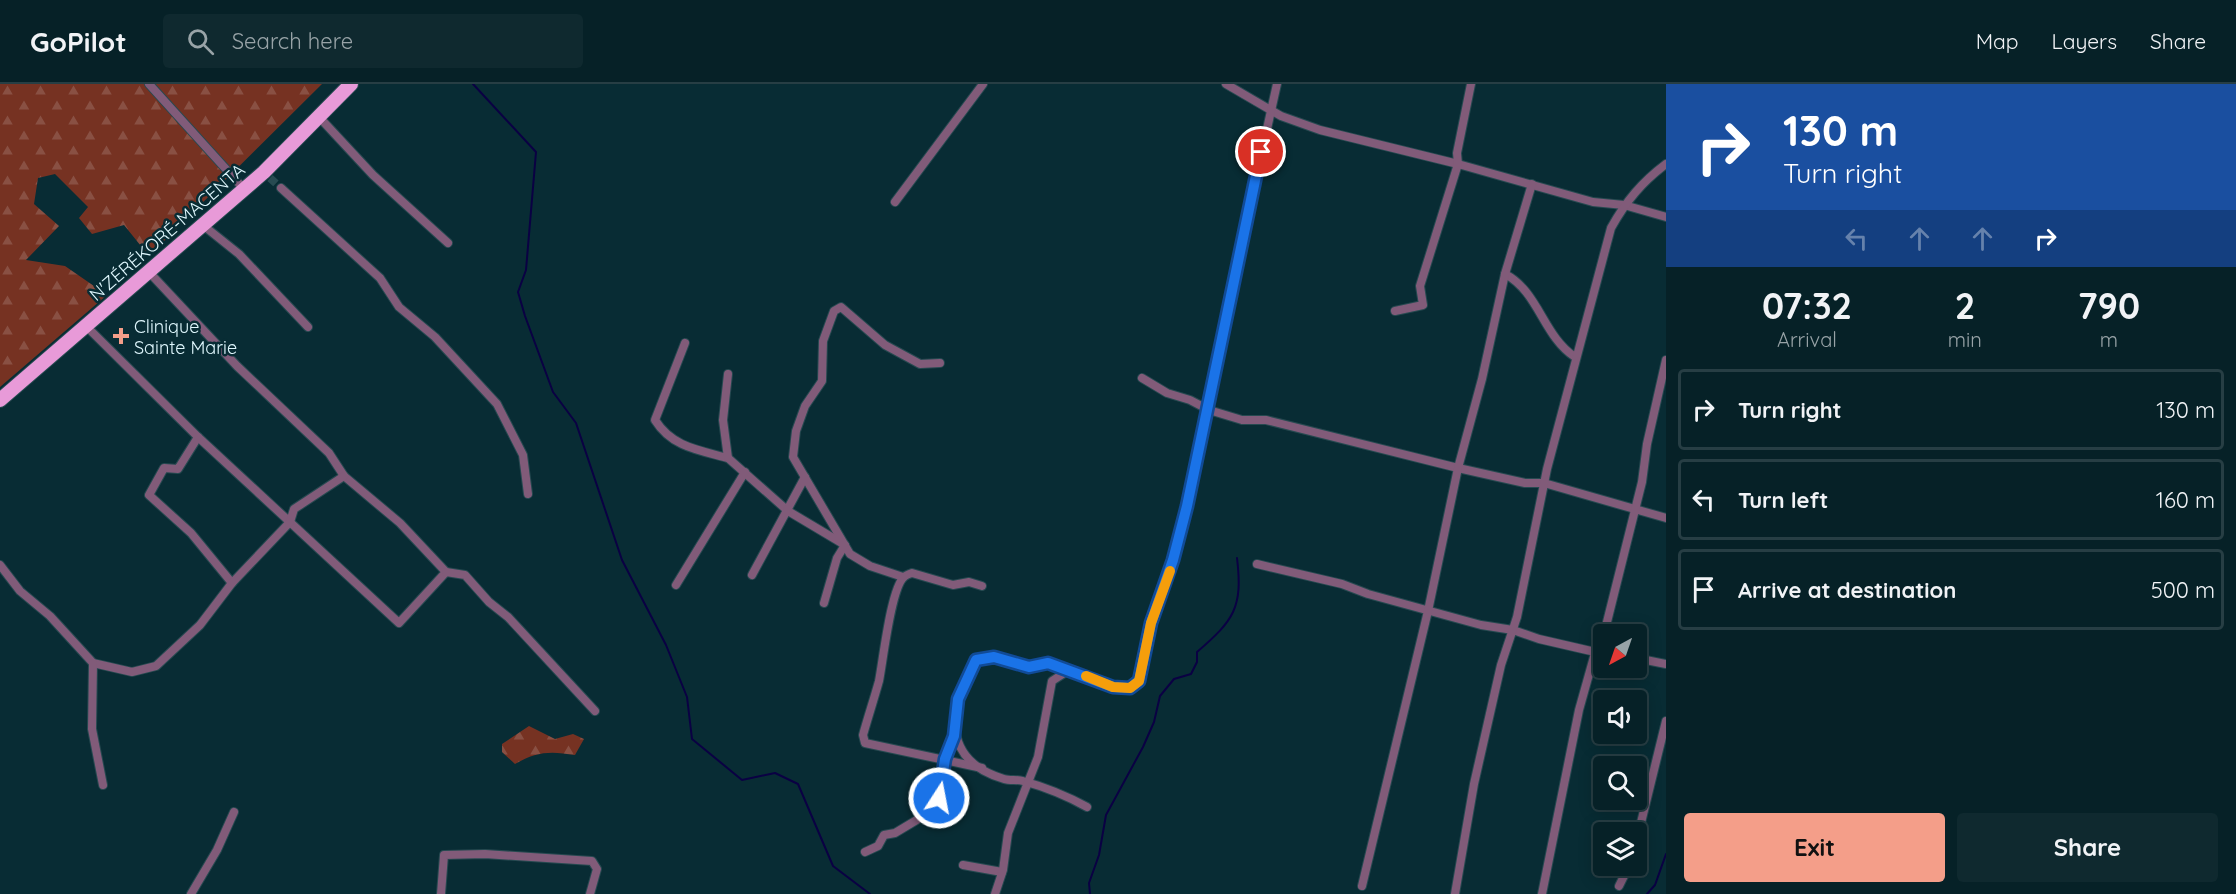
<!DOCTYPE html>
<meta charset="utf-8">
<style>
body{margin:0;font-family:Quicksand,sans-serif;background:#0f292f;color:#f1f3f6;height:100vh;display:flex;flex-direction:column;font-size:22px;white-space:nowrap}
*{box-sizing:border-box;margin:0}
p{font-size:20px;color:#98a3a7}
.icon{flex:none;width:33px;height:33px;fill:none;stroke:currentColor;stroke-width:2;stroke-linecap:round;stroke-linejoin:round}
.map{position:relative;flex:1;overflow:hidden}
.panel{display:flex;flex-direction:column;background:#062127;width:570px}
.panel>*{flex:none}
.banner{background:#1a4fa0;color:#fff;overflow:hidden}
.needle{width:39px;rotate:220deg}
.fabs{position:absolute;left:1593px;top:540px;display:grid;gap:12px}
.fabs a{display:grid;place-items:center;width:54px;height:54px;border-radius:6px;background:#062127;box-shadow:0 3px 15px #0003,0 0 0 2px #273e44;font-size:30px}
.pin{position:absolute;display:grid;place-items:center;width:51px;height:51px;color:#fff;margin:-26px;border:3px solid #fff;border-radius:50%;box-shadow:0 2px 6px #0007}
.me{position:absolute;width:66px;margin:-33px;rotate:11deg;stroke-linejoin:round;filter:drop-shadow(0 0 4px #0008)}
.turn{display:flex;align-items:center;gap:21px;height:126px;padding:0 18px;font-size:27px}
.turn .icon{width:78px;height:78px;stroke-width:2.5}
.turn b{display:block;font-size:42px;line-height:51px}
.lanes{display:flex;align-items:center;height:57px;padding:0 18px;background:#0003;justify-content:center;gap:30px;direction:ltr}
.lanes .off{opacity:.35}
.eta{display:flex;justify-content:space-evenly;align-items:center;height:102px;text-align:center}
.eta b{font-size:36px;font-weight:800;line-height:42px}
.primary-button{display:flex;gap:12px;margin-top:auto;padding:12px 18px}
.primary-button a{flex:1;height:69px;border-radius:6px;background:#f49e89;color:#111;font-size:24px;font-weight:800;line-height:69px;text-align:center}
.primary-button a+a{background:#0f292f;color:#f1f3f6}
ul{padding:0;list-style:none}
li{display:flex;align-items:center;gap:18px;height:81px;margin:0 12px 9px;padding:0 6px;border:3px solid #273e44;border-radius:6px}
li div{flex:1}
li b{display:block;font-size:22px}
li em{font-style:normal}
header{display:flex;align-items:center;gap:36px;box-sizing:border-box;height:84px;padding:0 30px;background:#062127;border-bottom:2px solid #273e44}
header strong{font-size:28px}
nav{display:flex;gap:33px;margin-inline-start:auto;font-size:21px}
.search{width:420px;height:54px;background:#0f292f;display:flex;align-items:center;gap:15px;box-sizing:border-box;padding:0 21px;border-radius:6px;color:#98a3a7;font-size:22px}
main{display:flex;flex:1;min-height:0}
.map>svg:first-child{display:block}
.forest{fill:url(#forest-firs)}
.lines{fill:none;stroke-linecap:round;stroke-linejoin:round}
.stream{stroke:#0a0043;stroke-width:2}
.minor-tunnel{stroke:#284b52;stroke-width:8;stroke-dasharray:8 4;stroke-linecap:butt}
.minor-casing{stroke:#264950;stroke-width:10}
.trunk-casing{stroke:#264950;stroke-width:16}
.minor{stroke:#815b79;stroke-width:8}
.trunk{stroke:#e89ad8;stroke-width:14}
.route-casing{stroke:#114b97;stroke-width:15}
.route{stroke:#1a73e8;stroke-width:10}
.slow{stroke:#f59e0b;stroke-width:10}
.poi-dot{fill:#f49e89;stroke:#082c34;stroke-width:2}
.labels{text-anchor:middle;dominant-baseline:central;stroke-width:5;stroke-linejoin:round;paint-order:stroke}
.street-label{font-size:18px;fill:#e0f8fe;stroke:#082c34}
.poi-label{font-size:18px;fill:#e0f8fe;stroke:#082c34;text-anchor:start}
</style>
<header>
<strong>GoPilot</strong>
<div class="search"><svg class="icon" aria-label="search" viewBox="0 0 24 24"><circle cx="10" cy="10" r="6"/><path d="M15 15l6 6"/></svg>Search here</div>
<nav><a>Map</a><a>Layers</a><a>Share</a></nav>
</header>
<main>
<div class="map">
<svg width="1666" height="810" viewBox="0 0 1666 810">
<defs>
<pattern id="forest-firs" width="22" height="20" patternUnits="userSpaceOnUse" patternTransform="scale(1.5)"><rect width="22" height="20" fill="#763222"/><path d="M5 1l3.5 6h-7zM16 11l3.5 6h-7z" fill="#895043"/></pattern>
</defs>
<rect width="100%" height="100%" fill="#082c34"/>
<g class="forest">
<polygon points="0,0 322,0 149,172 124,141 92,150 79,134 88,123 55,90 38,94 34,120 59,142 26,176 65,182 107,211 0,303"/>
<path d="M529 642 555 655 573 650 584 655 575 671C551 667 537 667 515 680L502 668V660Z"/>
</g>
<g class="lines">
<g class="stream">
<polyline points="473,0 536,68 526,186 518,208 525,232 553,308 576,339 622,476 666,561 687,613 692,655 742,696 775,689 798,700 833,782 870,810"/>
<path d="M1090 810 1089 799 1099 771 1106 731 1143 663 1154 638 1160 612 1174 595 1191 590 1197 578V568C1234 536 1243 524 1237 474"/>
<polyline points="1647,810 1655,801 1666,770"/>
</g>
<polyline class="minor-tunnel" points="270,94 281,104"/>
<defs>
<g id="minor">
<polyline points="149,0 244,105"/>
<polyline points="1226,0 1281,32 1320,46 1458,80 1593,118 1624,121 1666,133"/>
<polyline points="320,34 373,91 448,159"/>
<polyline points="281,104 380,194 399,223 435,253 497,320 523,371 528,410"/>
<polyline points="895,118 983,0"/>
<polyline points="204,142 239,170 308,243"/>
<path d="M1505 190C1539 208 1543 252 1575 273"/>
<polyline points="1395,227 1423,221 1420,202 1458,80 1457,69 1471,0"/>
<polyline points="86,242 198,353 399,539 446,488 400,439 344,392 329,369 237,282 148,187"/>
<path d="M685 259 655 336C672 363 698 366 728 374"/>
<polyline points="728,290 723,336 728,374 788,427 845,461 837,474 824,519"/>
<polyline points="1142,294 1167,309 1190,316 1209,326 1242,336 1266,336 1458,384 1525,399 1544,399 1666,434"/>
<polyline points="198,353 178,385 164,384 149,411 191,449 232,499"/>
<polyline points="1257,480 1342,500 1368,510 1481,541 1513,546 1539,555 1604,570"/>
<polyline points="0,481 20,507 50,532 93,579 132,588 156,582 200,541 232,499 290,438 294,425 344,392"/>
<polyline points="446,488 465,491 489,518 508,533 595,627"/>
<polyline points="752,491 805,393"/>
<polyline points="903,493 870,482 850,470 793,373 796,347 805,322 822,297 823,257 834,227 841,223 885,261 920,280 940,279"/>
<polyline points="676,501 745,388"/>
<polyline points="1604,550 1642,398 1647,360 1666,276"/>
<polyline points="1636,574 1666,580"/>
<polyline points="93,579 92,645 103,701"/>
<path d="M1069 586 1048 579 1029 583 994 573 976 576C948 623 940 676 1004 695 1010 697 1017 695 1023 697 1045 703 1067 712 1087 723"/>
<path d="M982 684 865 659 863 651C868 633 874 615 879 597 883 577 891 504 904 493 906 491 909 490 912 489L953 501 969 498 982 502"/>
<polyline points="1636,759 1666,637"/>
<polyline points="865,768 878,762 884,751 895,749 935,725 946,675 954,652"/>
<polyline points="963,781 1002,788"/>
<polyline points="1362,802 1428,527 1458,384 1482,295 1505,190 1532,100"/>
<polyline points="1619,802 1629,782"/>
<polyline points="191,810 217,766 234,728"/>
<polyline points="441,810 444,771 485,770 592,777 597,785 590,810"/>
<polyline points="995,810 1003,786 1008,749 1038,673 1052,597 1069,586 1113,603 1130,604 1139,597 1151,539 1174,476 1187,421 1224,238 1277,0"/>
<path d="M1455 810 1474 700 1501 581 1517 533 1547 385 1611 144C1626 117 1642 98 1666 80"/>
<polyline points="1542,810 1579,626 1595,569 1604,551"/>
</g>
<polyline id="trunk" points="0,316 264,88 351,0"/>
</defs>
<use href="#minor" class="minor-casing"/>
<use href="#trunk" class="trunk-casing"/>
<use href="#minor" class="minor"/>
<use href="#trunk" class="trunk"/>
</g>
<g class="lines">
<defs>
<polyline id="route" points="939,714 945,675 954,652 958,615 976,576 994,573 1029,583 1048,579 1113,603 1130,604 1139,597 1151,539 1173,476 1187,422 1261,68"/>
</defs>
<use href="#route" class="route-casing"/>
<use href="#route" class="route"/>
<polyline class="slow" points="1086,592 1113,603 1130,604 1139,597 1151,539 1170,487"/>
</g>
<path class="poi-dot" d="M118 243h6v6h6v6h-6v6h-6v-6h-6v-6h6z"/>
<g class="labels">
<g class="street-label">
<text transform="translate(167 148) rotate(-41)">N'ZÉRÉKORÉ-MACENTA</text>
</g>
<g class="poi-label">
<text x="134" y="242">Clinique<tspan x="134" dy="21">Sainte Marie</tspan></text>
</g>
</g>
</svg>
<div class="fabs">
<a><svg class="needle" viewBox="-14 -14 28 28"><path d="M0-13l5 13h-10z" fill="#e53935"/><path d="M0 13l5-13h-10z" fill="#98a3a7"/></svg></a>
<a><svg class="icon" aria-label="sound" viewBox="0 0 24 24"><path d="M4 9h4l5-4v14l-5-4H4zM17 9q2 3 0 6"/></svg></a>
<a><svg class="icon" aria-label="search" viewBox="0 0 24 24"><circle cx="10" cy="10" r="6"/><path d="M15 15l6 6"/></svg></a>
<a><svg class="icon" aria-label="layers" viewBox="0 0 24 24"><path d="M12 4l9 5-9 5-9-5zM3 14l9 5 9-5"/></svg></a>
</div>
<div class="pin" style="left:1261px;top:68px;background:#d93025"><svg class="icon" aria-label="arrive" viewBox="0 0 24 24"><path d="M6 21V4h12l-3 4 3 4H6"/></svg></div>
<svg class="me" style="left:939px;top:714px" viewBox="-20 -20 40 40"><circle r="17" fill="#1a73e8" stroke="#fff" stroke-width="3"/><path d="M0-11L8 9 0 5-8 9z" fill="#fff"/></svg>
</div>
<section class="panel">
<div class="banner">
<div class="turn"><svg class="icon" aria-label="right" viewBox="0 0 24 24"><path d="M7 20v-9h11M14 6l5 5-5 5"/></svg><div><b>130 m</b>Turn right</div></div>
<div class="lanes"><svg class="icon off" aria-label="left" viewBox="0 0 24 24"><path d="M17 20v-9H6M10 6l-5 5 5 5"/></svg><svg class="icon off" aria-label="ahead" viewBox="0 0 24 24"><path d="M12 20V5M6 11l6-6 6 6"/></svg><svg class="icon off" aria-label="ahead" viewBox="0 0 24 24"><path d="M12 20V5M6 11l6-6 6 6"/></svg><svg class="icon" aria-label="right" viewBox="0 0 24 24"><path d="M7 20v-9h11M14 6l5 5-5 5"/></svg></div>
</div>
<div class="eta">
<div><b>07:32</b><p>Arrival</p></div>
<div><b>2</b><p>min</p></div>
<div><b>790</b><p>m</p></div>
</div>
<ul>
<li><svg class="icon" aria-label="right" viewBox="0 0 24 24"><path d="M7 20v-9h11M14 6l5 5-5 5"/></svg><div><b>Turn right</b></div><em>130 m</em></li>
<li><svg class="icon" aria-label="left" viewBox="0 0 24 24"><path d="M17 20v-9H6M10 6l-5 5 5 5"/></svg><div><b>Turn left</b></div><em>160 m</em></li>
<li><svg class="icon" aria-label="arrive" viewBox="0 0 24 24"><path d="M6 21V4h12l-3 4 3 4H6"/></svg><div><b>Arrive at destination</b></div><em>500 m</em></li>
</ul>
<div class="primary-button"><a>Exit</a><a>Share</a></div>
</section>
</main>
